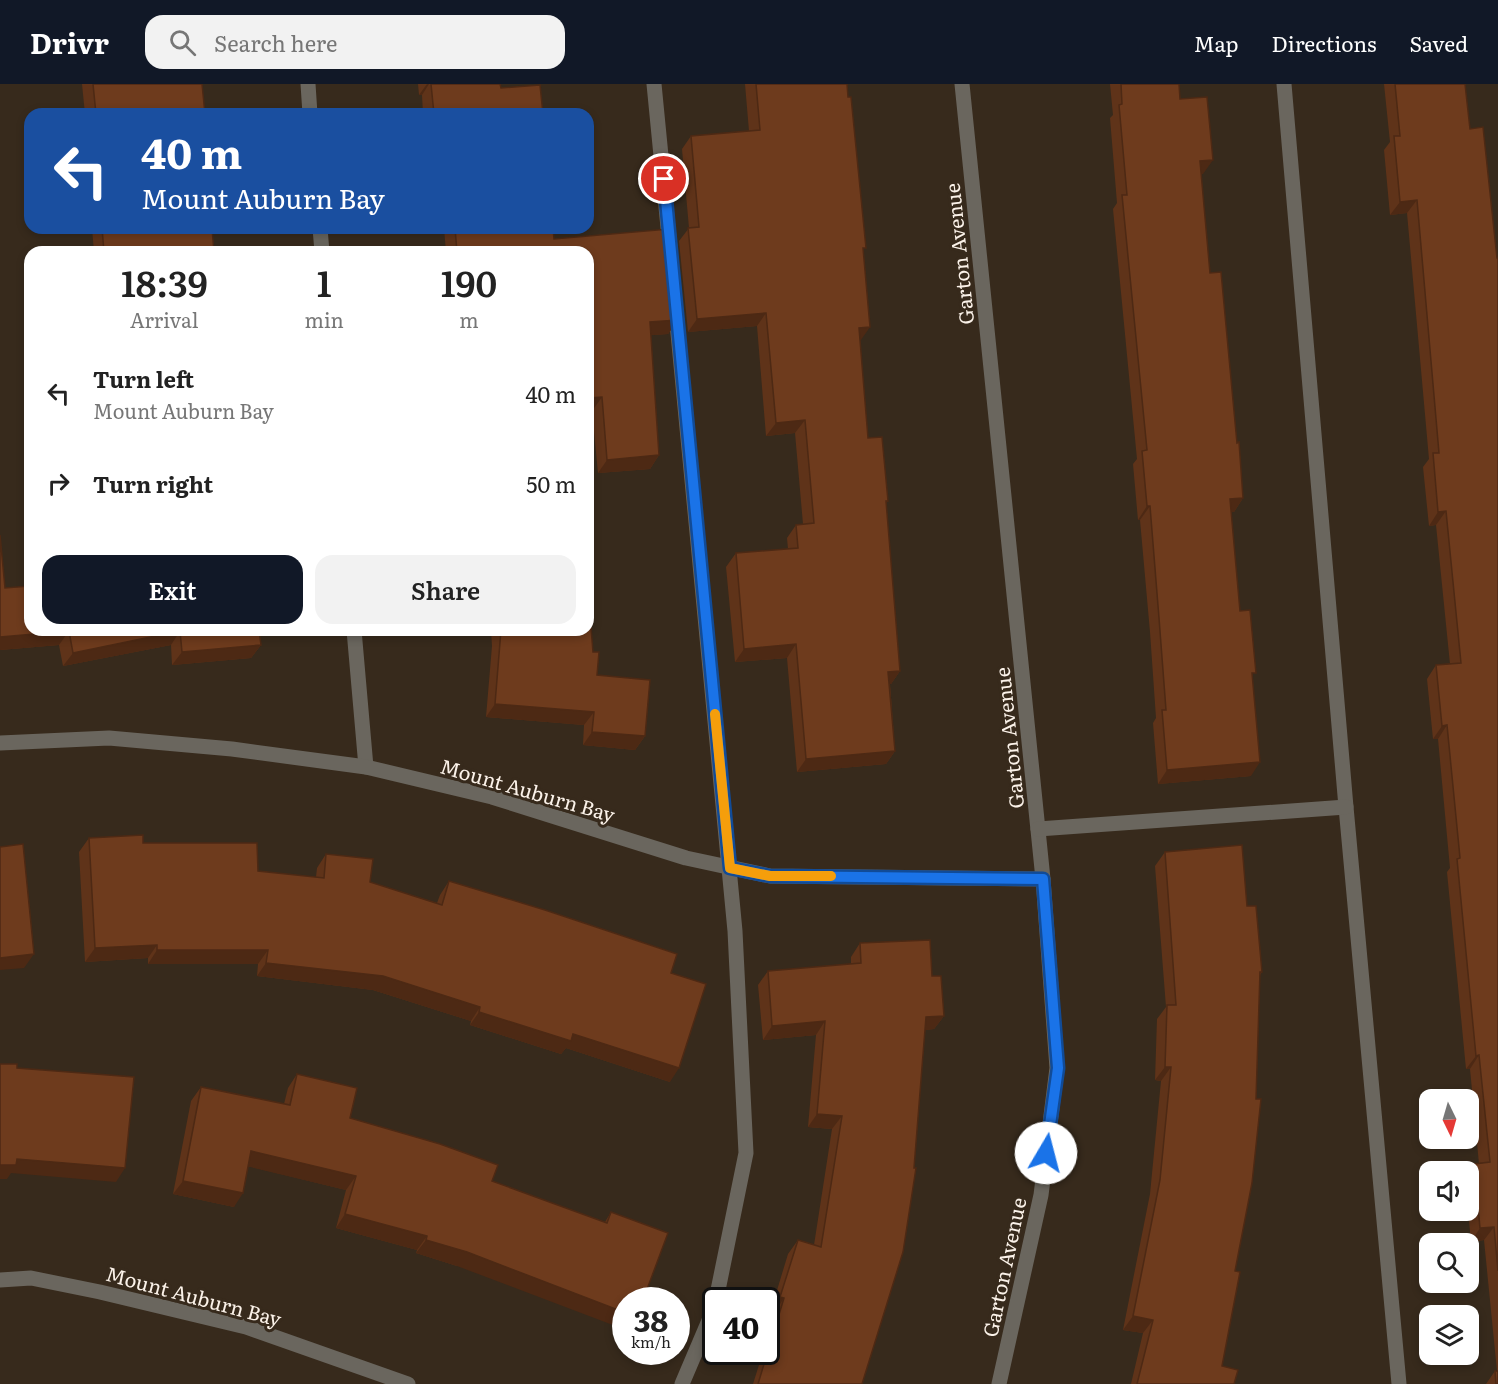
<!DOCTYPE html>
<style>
body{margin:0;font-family:Literata,serif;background:#f2f2f2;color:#222;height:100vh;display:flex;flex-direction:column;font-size:22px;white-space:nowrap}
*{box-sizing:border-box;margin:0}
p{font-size:20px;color:#767676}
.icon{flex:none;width:33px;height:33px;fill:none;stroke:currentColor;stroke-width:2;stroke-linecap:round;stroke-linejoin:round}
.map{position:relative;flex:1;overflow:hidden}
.sheet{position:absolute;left:24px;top:162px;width:570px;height:390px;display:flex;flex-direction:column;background:#fff;border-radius:18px;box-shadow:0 3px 9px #0003}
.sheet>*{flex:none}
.hud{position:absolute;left:24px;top:24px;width:570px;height:126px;border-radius:18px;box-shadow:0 3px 9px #0003;background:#1a4fa0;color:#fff;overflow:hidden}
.needle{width:39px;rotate:175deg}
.tools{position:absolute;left:1419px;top:1005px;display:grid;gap:12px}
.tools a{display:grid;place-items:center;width:60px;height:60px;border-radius:12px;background:#fff;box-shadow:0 3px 9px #0003;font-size:30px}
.speed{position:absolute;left:612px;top:1203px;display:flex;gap:12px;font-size:30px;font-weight:700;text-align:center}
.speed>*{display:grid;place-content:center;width:78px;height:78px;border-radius:50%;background:#fff;box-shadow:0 3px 9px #0003;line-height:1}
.speed small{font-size:15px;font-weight:400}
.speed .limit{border:3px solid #111;border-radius:9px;background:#fff;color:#111}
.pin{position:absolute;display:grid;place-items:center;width:51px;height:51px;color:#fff;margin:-26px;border:3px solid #fff;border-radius:50%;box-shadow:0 2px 6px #0007}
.me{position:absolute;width:66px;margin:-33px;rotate:8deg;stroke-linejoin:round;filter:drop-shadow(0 0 4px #0008)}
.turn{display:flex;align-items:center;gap:21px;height:126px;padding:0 18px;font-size:27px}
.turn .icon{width:78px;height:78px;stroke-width:2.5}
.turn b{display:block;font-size:42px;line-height:51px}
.eta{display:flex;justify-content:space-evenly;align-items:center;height:102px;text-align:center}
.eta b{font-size:36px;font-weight:600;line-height:42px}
.cta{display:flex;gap:12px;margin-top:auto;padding:12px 18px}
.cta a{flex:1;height:69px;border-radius:18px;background:#111827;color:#fff;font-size:24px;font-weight:600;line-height:69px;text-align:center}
.cta a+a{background:#f2f2f2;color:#222}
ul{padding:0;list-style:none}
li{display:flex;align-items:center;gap:18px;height:90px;padding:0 18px}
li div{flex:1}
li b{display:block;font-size:22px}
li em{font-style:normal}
header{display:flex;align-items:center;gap:36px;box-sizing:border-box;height:84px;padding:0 30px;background:#111827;color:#fff}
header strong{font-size:28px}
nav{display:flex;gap:33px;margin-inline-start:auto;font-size:21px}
.search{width:420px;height:54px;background:#f2f2f2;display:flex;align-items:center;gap:15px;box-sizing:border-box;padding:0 21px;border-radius:18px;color:#767676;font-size:22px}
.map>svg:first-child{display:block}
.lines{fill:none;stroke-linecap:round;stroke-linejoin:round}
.minor{stroke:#6a665e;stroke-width:15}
.wall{fill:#5f3319}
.shaded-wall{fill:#4d2914}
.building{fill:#6e3b1d;stroke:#4d2914;stroke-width:1.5}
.route-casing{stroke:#114b97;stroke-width:15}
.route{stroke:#1a73e8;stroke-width:10}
.slow{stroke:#f59e0b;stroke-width:10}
.labels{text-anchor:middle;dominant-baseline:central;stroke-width:6;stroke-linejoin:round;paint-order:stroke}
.street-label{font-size:20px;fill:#fbf2e9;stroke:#372a1c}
</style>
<header>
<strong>Drivr</strong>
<div class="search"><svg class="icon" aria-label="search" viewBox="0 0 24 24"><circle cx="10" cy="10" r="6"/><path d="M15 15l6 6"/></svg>Search here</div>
<nav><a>Map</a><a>Directions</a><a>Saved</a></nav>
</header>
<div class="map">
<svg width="1498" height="1300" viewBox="0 0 1498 1300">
<rect width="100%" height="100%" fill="#372a1c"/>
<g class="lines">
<g class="minor">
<polyline points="308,0 310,30"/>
<polyline points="654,0 670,164"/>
<polyline points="962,0 1043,795 1057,984 1041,1111 999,1300"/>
<polyline points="1284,0 1346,723 1399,1300"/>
<polyline points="320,144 322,168"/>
<polyline points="675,218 735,847 746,1069 716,1216"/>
<polyline points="354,546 366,683"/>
<polyline points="0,659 109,654 232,665 366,683 492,713 686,774 770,792 1043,795"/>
<polyline points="1038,745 1346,723"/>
<polyline points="0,1196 31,1194 100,1208 246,1243 408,1300"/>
<polyline points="682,1300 716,1220"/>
</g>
</g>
<g class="wall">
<polygon points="82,0 202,0 205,30 85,30"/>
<polygon points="418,0 500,0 501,4 543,30 423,30 422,11 419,11"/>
<polygon points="745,0 847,0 863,167 861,256 860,256 868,354 888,417 886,419 900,587 891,600 890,600 895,667 886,680 797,688 787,574 735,578 726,483 736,469 788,465 787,454 796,441 803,440 795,349 766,352 757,242 688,248 679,157 689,144 682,65 691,52 749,47"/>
<polygon points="1110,0 1179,0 1180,15 1203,90 1201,90 1210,189 1237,359 1243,414 1234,428 1231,428 1240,527 1253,593 1251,692 1158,700 1153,639 1156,634 1150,548 1140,436 1138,436 1133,380 1137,375 1113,125 1117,119 1110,34 1113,31"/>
<polygon points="1384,0 1465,0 1470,45 1497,174 1498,174 1498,1300 1486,1300 1495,1287 1497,1287 1484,1156 1471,1158 1468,1126 1468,1088 1474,1080 1479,1080 1470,985 1466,985 1447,788 1450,784 1438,655 1433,655 1427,595 1436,581 1450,580 1436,441 1429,442 1423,383 1429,375 1407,129 1390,131 1384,66 1390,58"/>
<polygon points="92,144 212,144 214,168 94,168"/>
<polygon points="444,144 553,144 554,155 669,145 678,236 668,250 651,251 659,371 650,385 598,389 592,327 588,327 588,168 446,168"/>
<polygon points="0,451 5,504 30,502 30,546 259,546 261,561 251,574 172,581 171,561 63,582 59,561 0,566"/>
<polygon points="491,546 588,546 593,568 597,591 645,652 635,666 583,661 584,641 486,633 492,562"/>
<polygon points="89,754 143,759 258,787 316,793 317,784 326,770 370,798 437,819 440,811 449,797 671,889 670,998 566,964 561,970 470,941 471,937 373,906 257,892 258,880 148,880 148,874 85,878 79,768"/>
<polygon points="1165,768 1247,822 1262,888 1260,891 1235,1187 1222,1282 1234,1300 1131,1300 1143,1249 1123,1246 1150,1110 1161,997 1155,996 1157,935 1166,923 1155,782"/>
<polygon points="860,859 932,892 944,932 934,945 925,946 862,1300 753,1300 763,1268 766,1268 766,1255 775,1228 771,1226 788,1170 798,1156 814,1161 832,1045 808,1043 816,951 763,956 758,901 768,887 851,880 851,873"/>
<polygon points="297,990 350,1034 492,1097 605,1138 611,1128 668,1149 457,1182 416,1169 417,1166 336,1144 346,1106 248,1082 234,1123 173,1110 191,1017 201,1003 284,1020 288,1004"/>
</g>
<g class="shaded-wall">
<polygon points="427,0 429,0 422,11 419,11"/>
<polygon points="1213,76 1203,90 1191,91 1200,77"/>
<polygon points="1417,116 1407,129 1390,131 1400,118"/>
<polygon points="766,229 757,242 688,248 697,235"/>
<polygon points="678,236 668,250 641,252 650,238"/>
<polygon points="870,243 861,256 850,257 859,244"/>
<polygon points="602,313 592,327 588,327 588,314"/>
<polygon points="805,336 795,349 766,352 776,339"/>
<polygon points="659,371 650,385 598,389 607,376"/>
<polygon points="1243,414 1234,428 1221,429 1230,415"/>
<polygon points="1147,422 1150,422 1140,436 1138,436"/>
<polygon points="1446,427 1436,441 1429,442 1438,428"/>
<polygon points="69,547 59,561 0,566 0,553"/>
<polygon points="180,547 171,561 63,582 73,569"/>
<polygon points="796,560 787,574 735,578 744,565"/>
<polygon points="261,561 251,574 172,581 182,568"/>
<polygon points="900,587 891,600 879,601 888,588"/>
<polygon points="495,620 594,628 584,641 486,633"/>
<polygon points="1447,641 1438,655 1433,655 1442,642"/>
<polygon points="592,648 645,652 635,666 583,661"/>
<polygon points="895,667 886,680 797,688 806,675"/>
<polygon points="1260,678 1251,692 1158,700 1167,686"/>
<polygon points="157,861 148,874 85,878 95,864"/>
<polygon points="157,866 268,866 258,880 148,880"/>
<polygon points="34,870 24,884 0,886 0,874"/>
<polygon points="266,879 383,892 480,923 471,937 373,906 257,892"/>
<polygon points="479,928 573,950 679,984 670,998 566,964 561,970 470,941"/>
<polygon points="944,932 934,945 917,947 926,933"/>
<polygon points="825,937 816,951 763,956 772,942"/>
<polygon points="1479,971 1470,985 1466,985 1476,972"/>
<polygon points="1165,983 1171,983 1161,997 1155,996"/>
<polygon points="817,1030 842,1032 832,1045 808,1043"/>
<polygon points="251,1067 356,1092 346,1106 242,1081"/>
<polygon points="17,1075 125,1084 116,1098 11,1089 7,1095 0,1095 0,1081"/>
<polygon points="183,1097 243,1109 234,1123 173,1110"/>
<polygon points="345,1130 427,1152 417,1166 336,1144"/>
<polygon points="1494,1143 1484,1156 1471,1158 1480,1144"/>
<polygon points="426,1156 467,1168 626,1229 626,1246 457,1182 416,1169"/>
<polygon points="780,1213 784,1214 775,1228 771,1226"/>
<polygon points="1133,1232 1153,1236 1143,1249 1123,1246"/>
</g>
<g class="building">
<polygon points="93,0 202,0 205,30 96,30"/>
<polygon points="431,0 500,0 501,4 540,1 543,30 434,30"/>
<polygon points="756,0 847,0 848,13 851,13 866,164 863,164 870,243 859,244 868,354 882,353 888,417 886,417 900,587 888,588 895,667 806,675 796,560 744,565 736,469 798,464 796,441 814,439 805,336 776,339 766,229 697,235 688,144 699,143 691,52 760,46"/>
<polygon points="1121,0 1179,0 1180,15 1207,13 1213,76 1200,77 1210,189 1221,188 1237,359 1239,358 1243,414 1230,415 1240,527 1250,526 1256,589 1252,589 1260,678 1167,686 1162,626 1166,626 1159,534 1150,422 1147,422 1142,367 1147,366 1122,111 1127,111 1119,21 1122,20"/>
<polygon points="1395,0 1465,0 1470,45 1483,43 1497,174 1498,174 1498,1187 1494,1143 1480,1144 1474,1080 1490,1078 1479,971 1476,972 1457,775 1460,774 1447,641 1442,642 1436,581 1461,579 1446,427 1438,428 1433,369 1439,369 1417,116 1400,118 1394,52 1400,52"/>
<polygon points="102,144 212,144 214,168 104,168"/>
<polygon points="455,144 553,144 554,155 669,145 678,236 650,238 659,371 607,376 602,313 588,314 588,168 457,168"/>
<polygon points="0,451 5,504 30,502 30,546 259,546 261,561 182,568 180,547 73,569 69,547 0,553"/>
<polygon points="588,506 593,568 599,568 597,591 650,596 645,652 592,648 594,628 495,620 501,546 588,546"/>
<polygon points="143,751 143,759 257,759 258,787 324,794 326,770 373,775 370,798 442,821 449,797 545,826 677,870 671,889 706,900 679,984 573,950 571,957 479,928 480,923 383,892 266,879 268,866 157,866 157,861 95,864 89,754"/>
<polygon points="23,760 34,870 0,874 0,763"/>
<polygon points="1242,761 1247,822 1256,822 1262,888 1260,888 1256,1015 1261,1015 1252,1099 1235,1187 1240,1188 1222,1282 1238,1286 1234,1300 1137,1300 1153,1236 1133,1232 1160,1096 1171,983 1165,983 1167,921 1176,921 1165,768"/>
<polygon points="930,856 932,892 941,892 944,932 926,933 914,1084 916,1084 903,1168 862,1300 758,1300 784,1214 780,1213 798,1156 821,1163 842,1032 817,1030 825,937 772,942 768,887 861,879 860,859"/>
<polygon points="0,980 17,980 17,984 134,993 125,1084 17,1075 16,1081 0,1081"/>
<polygon points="297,990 357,1004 350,1034 440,1060 498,1081 492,1097 607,1139 611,1128 668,1149 643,1216 626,1216 626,1229 467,1168 426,1156 427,1152 345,1130 356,1092 251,1067 243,1109 183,1097 201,1003 290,1021"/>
<polygon points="1495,1287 1498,1287 1498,1300 1496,1300"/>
</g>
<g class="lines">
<defs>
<polyline id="route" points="664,95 730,784 770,792 1043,795 1058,984 1046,1069"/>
</defs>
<use href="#route" class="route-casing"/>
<use href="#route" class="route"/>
<polyline class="slow" points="715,630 730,784 770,792 831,792"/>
</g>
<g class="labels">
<g class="street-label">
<text transform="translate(958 170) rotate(-96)">Garton Avenue</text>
<text transform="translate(1008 654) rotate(-96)">Garton Avenue</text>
<text transform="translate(528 705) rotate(16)">Mount Auburn Bay</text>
<text transform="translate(1003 1183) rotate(-78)">Garton Avenue</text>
<text transform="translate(194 1211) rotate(15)">Mount Auburn Bay</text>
</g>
</g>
</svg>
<div class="tools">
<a><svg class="needle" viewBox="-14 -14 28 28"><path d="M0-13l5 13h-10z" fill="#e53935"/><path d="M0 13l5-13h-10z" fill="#767676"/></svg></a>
<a><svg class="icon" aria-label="sound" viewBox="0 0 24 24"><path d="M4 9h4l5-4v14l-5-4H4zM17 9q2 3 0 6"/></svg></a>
<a><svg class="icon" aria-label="search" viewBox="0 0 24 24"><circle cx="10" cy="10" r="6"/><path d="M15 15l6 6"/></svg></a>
<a><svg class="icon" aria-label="layers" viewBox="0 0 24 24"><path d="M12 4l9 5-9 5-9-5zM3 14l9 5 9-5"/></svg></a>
</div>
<div class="speed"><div>38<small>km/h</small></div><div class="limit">40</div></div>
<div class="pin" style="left:664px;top:95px;background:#d93025"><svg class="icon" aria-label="arrive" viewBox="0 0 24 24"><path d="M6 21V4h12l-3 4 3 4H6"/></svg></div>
<svg class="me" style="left:1046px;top:1069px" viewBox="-20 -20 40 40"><circle r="19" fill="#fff"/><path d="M0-13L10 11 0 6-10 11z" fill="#1a73e8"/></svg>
<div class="hud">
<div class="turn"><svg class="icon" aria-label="left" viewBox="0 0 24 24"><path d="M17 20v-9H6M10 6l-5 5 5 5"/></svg><div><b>40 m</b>Mount Auburn Bay</div></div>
</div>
<section class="sheet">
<div class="eta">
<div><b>18:39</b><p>Arrival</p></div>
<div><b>1</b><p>min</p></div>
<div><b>190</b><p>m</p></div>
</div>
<ul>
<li><svg class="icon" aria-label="left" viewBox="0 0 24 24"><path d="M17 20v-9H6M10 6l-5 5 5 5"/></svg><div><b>Turn left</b><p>Mount Auburn Bay</p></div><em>40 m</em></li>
<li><svg class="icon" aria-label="right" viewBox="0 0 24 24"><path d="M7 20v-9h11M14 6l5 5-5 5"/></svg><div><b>Turn right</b></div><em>50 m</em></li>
</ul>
<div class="cta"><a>Exit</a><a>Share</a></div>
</section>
</div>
